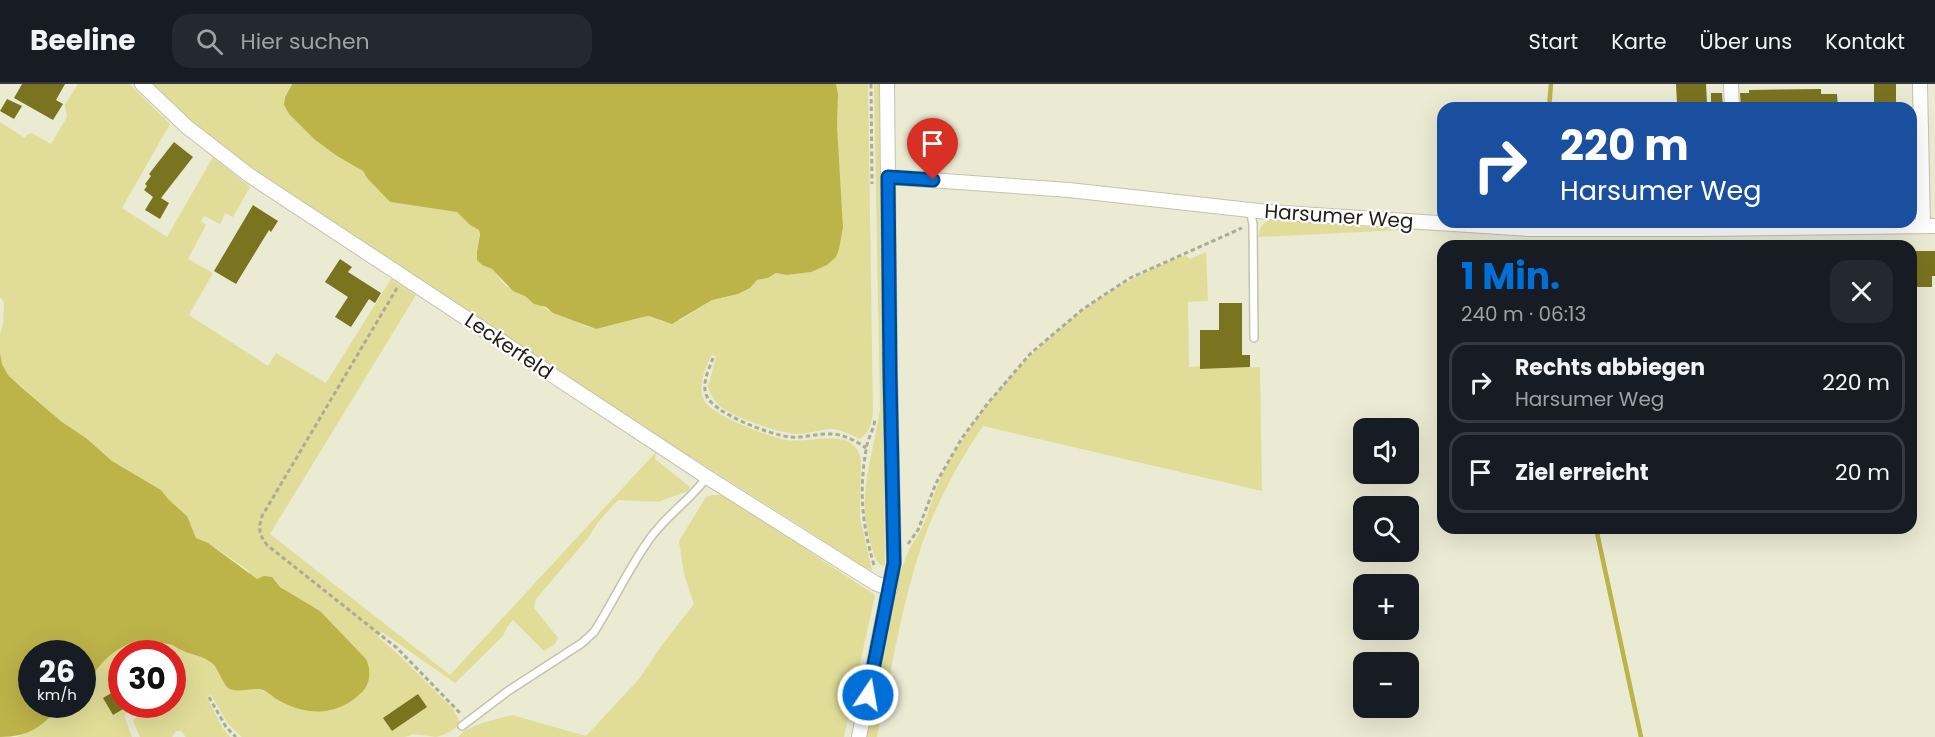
<!DOCTYPE html>
<html lang="de">
<meta charset="utf-8">
<style>
body{margin:0;font-family:Poppins,sans-serif;background:#242831;color:#f1f3f6;height:100vh;display:flex;flex-direction:column;font-size:22px;white-space:nowrap}
*{box-sizing:border-box;margin:0}
p{font-size:20px;color:#9ea1a6}
.icon{flex:none;width:33px;height:33px;fill:none;stroke:currentColor;stroke-width:2;stroke-linecap:round;stroke-linejoin:round}
.map{position:relative;flex:1;overflow:hidden}
.sheet{position:absolute;left:1437px;top:156px;width:480px;height:294px;display:flex;flex-direction:column;background:#171b24;border-radius:18px;box-shadow:0 6px 24px #0002}
.sheet>*{flex:none}
.hud{position:absolute;left:1437px;top:18px;width:480px;height:126px;border-radius:18px;box-shadow:0 6px 24px #0002;background:#1a4fa0;color:#fff;overflow:hidden}
.fabs{position:absolute;left:1353px;top:334px;display:grid;gap:12px}
.fabs a{display:grid;place-items:center;width:66px;height:66px;border-radius:12px;background:#171b24;box-shadow:0 6px 24px #0002;font-size:30px}
.speed{position:absolute;left:18px;top:556px;display:flex;gap:12px;font-size:30px;font-weight:700;text-align:center}
.speed>*{display:grid;place-content:center;width:78px;height:78px;border-radius:50%;background:#171b24;box-shadow:0 6px 24px #0002;line-height:1}
.speed small{font-size:15px;font-weight:400}
.speed .limit{border:9px solid #d22;background:#fff;color:#111}
.pin{position:absolute;display:grid;place-items:center;width:51px;height:51px;color:#fff;margin:-62px -26px;border-radius:50% 50% 50% 0;rotate:-45deg;box-shadow:0 0 6px #0007}
.pin .icon{rotate:45deg}
.me{position:absolute;width:66px;margin:-33px;rotate:12deg;stroke-linejoin:round;filter:drop-shadow(0 0 4px #0008)}
.turn{display:flex;align-items:center;gap:21px;height:126px;padding:0 24px;font-size:27px}
.turn .icon{width:78px;height:78px;stroke-width:2.5}
.turn b{display:block;font-size:42px;line-height:51px}
.round{display:grid;place-items:center;flex:none;width:63px;height:63px;border-radius:18px;background:#242831}
.summary{display:flex;align-items:center;justify-content:space-between;height:102px;padding:0 24px}
h1{font-size:36px;font-weight:700;line-height:45px;color:#006fd7}
ul{padding:0;list-style:none}
li{display:flex;align-items:center;gap:18px;height:81px;margin:0 12px 9px;padding:0 12px;border:3px solid #363941;border-radius:18px}
li div{flex:1}
li b{display:block;font-size:22px}
li em{font-style:normal}
header{display:flex;align-items:center;gap:36px;box-sizing:border-box;height:84px;padding:0 30px;background:#171b24;border-bottom:2px solid #363941}
header strong{font-size:28px}
nav{display:flex;gap:33px;margin-inline-start:auto;font-size:21px}
.search{width:420px;height:54px;background:#242831;display:flex;align-items:center;gap:15px;box-sizing:border-box;padding:0 21px;border-radius:18px;color:#9ea1a6;font-size:22px}
.map>svg:first-child{display:block}
.green{fill:#e1dd98;fill-rule:evenodd}
.water{fill:#bcb349}
.lines{fill:none;stroke-linecap:round;stroke-linejoin:round}
.stream{stroke:#bcb349;stroke-width:4.5}
.building{fill:#7a7421}
.lane-casing{stroke:#c4c3ac;stroke-width:10}
.street-casing{stroke:#c4c3ac;stroke-width:16}
.path{stroke:#abab98;stroke-width:3;stroke-dasharray:4.5 3;stroke-linecap:butt}
.lane{stroke:#fff;stroke-width:7}
.street{stroke:#fff;stroke-width:14}
.route-casing{stroke:#00488c;stroke-width:15}
.route{stroke:#006fd7;stroke-width:10}
.labels{text-anchor:middle;dominant-baseline:central;stroke-width:4.5;stroke-linejoin:round;paint-order:stroke}
.street-label{font-size:20px;fill:#1f1f17;stroke:#fff}
</style>
<header>
<strong>Beeline</strong>
<div class="search"><svg class="icon" aria-label="search" viewBox="0 0 24 24"><circle cx="10" cy="10" r="6"/><path d="M15 15l6 6"/></svg>Hier suchen</div>
<nav><a>Start</a><a>Karte</a><a>Über uns</a><a>Kontakt</a></nav>
</header>
<div class="map">
<svg width="1935" height="653" viewBox="0 0 1935 653">
<rect width="100%" height="100%" fill="#ebead3"/>
<g class="green">
<path d="M78 0H129L170 40 122 124 167 153 213 73 250 103 233 133 225 129 220 140 204 132 201 137 206 141 188 175 213 189 189 231 268 282 276 269 326 299 391 195 416 211 270 450 450 591 656 368 655 375 690 403 688 407 658 418 618 416 598 438 588 454 536 515 534 524 558 554 555 560 544 567 513 536 507 543 503 552 455 599 382 548 378 553 399 571 453 625 458 634 459 640 457 643 446 650 436 653 414 650 405 653H242L228 640 211 611 207 613 222 643 230 653H186L181 647H176L172 653H140L133 637 138 630 133 626 124 631 132 653H17C38 642 46 639 62 621H82L83 604 96 584 107 572 129 559 138 557 170 561 190 570 202 572 211 578 233 606 258 605 268 608 277 616 343 621 361 610 320 527 280 503 272 493 257 495 251 492 248 486 217 465 196 454 187 432 169 416 161 406 112 377 86 354 62 338 8 291 2 280 0 269V250L3 240 4 218 0 213V38L25 54 28 50 32 49 51 60 67 33 65 21ZM122 570H172V621H122Z"/>
<path d="M148 0H291L285 13 284 21 289 30 314 55 337 72 363 87 367 94 390 118 457 128 470 141 479 146 482 181 492 185 506 202 525 212 534 220 540 221 553 229 575 237 584 242 596 245 643 233 649 232 662 237 681 236 712 216 738 210 750 204 757 196 768 194 776 189 787 191 811 188 839 165C846 125 837 83 837 42 837 28 839 14 836 0H868L873 326C872 338 871 347 860 355 850 350 840 345 829 345 818 346 807 350 796 350 779 349 739 335 724 325 716 320 711 312 708 303L716 273 712 270C706 283 698 300 703 314 708 331 770 353 787 356 811 360 857 340 861 378L860 434 872 486 862 482 799 441 650 347 250 86 181 30Z"/>
<path d="M874 0H880L885 481 882 482C874 476 873 466 870 457 856 408 874 371 880 324Z"/>
<path d="M1288 131 1363 143 1440 144 1258 153C1260 135 1273 134 1288 131Z"/>
<path d="M1206 168 1208 217 1188 218 1189 283 1200 282 1201 285 1260 283 1262 407 983 342C958 379 937 418 922 460 901 522 891 589 877 653H864L899 492C903 482 906 471 911 462 914 457 918 452 921 446 930 427 934 406 944 387 986 310 1051 241 1127 198 1145 188 1165 179 1185 171L1190 175Z"/>
<polygon points="712,411 724,411 875,511 844,653 458,653 464,647 482,639 512,631 586,652 639,595 662,561 694,520 684,490 679,457 706,413"/>
</g>
<g class="water">
<polygon points="292,0 836,0 838,11 837,42 843,143 839,165 836,173 827,181 811,188 787,191 776,189 768,194 757,196 750,204 738,210 712,216 672,240 649,232 643,233 596,245 553,229 546,223 534,220 525,212 513,207 492,185 482,181 477,176 477,168 480,151 479,146 470,141 457,128 390,118 367,94 363,87 337,72 314,55 289,30 284,21 285,13"/>
<path d="M0 269 2 280 8 291 21 303 62 338 86 354 112 377 161 406 169 416 187 432 196 454 208 459 257 495 264 492 272 493 280 503 320 527 366 575C372 588 370 602 359 611 334 633 305 631 278 616 271 612 267 606 259 605 250 604 234 610 227 603 223 599 219 587 213 580 205 573 198 572 188 569 183 567 177 564 172 561 163 558 145 557 136 558 129 558 125 562 119 565 99 577 97 588 83 604L82 570H32V621H62C42 642 30 653 0 653Z"/>
</g>
<g class="lines">
<g class="stream">
<polyline points="1549,24 1551,0"/>
<polyline points="1551,161 1551,162"/>
<polyline points="1596,444 1641,653"/>
</g>
</g>
<g class="building">
<polygon points="22,0 65,0 56,16 63,20 53,36 14,14"/>
<polygon points="1676,0 1706,0 1707,19 1677,20"/>
<rect x="1874" y="0" width="22" height="24"/>
<polygon points="1821,5 1821,10 1837,10 1838,24 1741,24 1740,9 1749,9 1749,6"/>
<polygon points="1711,9 1722,9 1723,24 1711,24"/>
<polygon points="7,15 22,22 14,35 0,27"/>
<polygon points="174,58 193,73 161,114 169,119 160,135 145,126 153,113 144,106 147,102 145,100 151,92 149,90"/>
<polygon points="253,121 278,137 271,148 269,146 236,200 214,187"/>
<polygon points="1911,167 1935,167 1935,192 1932,192 1932,203 1911,203"/>
<polygon points="340,175 352,183 348,188 381,209 375,219 369,215 351,243 335,233 348,213 325,198"/>
<polygon points="1219,219 1242,219 1242,271 1250,271 1250,283 1200,285 1200,246 1219,246"/>
<polygon points="115,607 122,621 125,624 113,631 103,614"/>
<polygon points="418,610 427,623 392,647 383,634"/>
</g>
<g class="lines">
<defs>
<g id="lane">
<polyline points="1250,126 1253,140 1254,254"/>
<path d="M462 642 508 607 582 559 594 548C614 517 629 483 651 453 667 431 691 415 707 393"/>
</g>
<g id="street">
<polyline points="142,0 187,43 249,91 707,393 875,499 890,505"/>
<polyline points="1731,0 1732,24"/>
<polyline points="1920,0 1923,142"/>
<polyline points="888,93 1069,106 1268,128 1529,145 1702,145 1935,142"/>
<polyline points="859,653 894,479 890,289 887,0"/>
</g>
</defs>
<use href="#lane" class="lane-casing"/>
<use href="#street" class="street-casing"/>
<g class="path">
<polyline points="871,0 872,100"/>
<path d="M397 204 262 432C258 444 259 451 267 461L397 564 461 630"/>
<path d="M713 274C709 285 702 298 706 310 711 329 771 351 790 353 803 354 815 350 827 350 841 349 855 356 866 364"/>
<polyline points="908,460 918,446 936,399 962,354 988,319 1031,269 1083,225 1130,194 1242,144"/>
<path d="M874 481C862 441 859 407 866 366 867 355 874 346 875 335"/>
<polyline points="209,613 226,643 236,653"/>
</g>
<use href="#lane" class="lane"/>
<use href="#street" class="street"/>
</g>
<g class="lines">
<defs>
<polyline id="route" points="868,611 894,479 890,289 888,93 933,96"/>
</defs>
<use href="#route" class="route-casing"/>
<use href="#route" class="route"/>
</g>
<g class="labels">
<g class="street-label">
<text transform="translate(1339 132) rotate(4)">Harsumer Weg</text>
<text transform="translate(509 262) rotate(34)">Leckerfeld</text>
</g>
</g>
</svg>
<div class="fabs">
<a><svg class="icon" aria-label="sound" viewBox="0 0 24 24"><path d="M4 9h4l5-4v14l-5-4H4zM17 9q2 3 0 6"/></svg></a>
<a><svg class="icon" aria-label="search" viewBox="0 0 24 24"><circle cx="10" cy="10" r="6"/><path d="M15 15l6 6"/></svg></a>
<a>+</a>
<a>−</a>
</div>
<div class="speed"><div>26<small>km/h</small></div><div class="limit">30</div></div>
<div class="pin" style="left:933px;top:96px;background:#d93025"><svg class="icon" aria-label="arrive" viewBox="0 0 24 24"><path d="M6 21V4h12l-3 4 3 4H6"/></svg></div>
<svg class="me" style="left:868px;top:611px" viewBox="-20 -20 40 40"><circle r="17" fill="#006fd7" stroke="#fff" stroke-width="3"/><path d="M0-11L8 9 0 5-8 9z" fill="#fff"/></svg>
<div class="hud">
<div class="turn"><svg class="icon" aria-label="right" viewBox="0 0 24 24"><path d="M7 20v-9h11M14 6l5 5-5 5"/></svg><div><b>220 m</b>Harsumer Weg</div></div>
</div>
<section class="sheet">
<div class="summary"><div><h1>1 Min.</h1><p>240 m · 06:13</p></div><a class="round"><svg class="icon" aria-label="close" viewBox="0 0 24 24"><path d="M6 6l12 12M18 6L6 18"/></svg></a></div>
<ul>
<li><svg class="icon" aria-label="right" viewBox="0 0 24 24"><path d="M7 20v-9h11M14 6l5 5-5 5"/></svg><div><b>Rechts abbiegen</b><p>Harsumer Weg</p></div><em>220 m</em></li>
<li><svg class="icon" aria-label="arrive" viewBox="0 0 24 24"><path d="M6 21V4h12l-3 4 3 4H6"/></svg><div><b>Ziel erreicht</b></div><em>20 m</em></li>
</ul>
</section>
</div>
